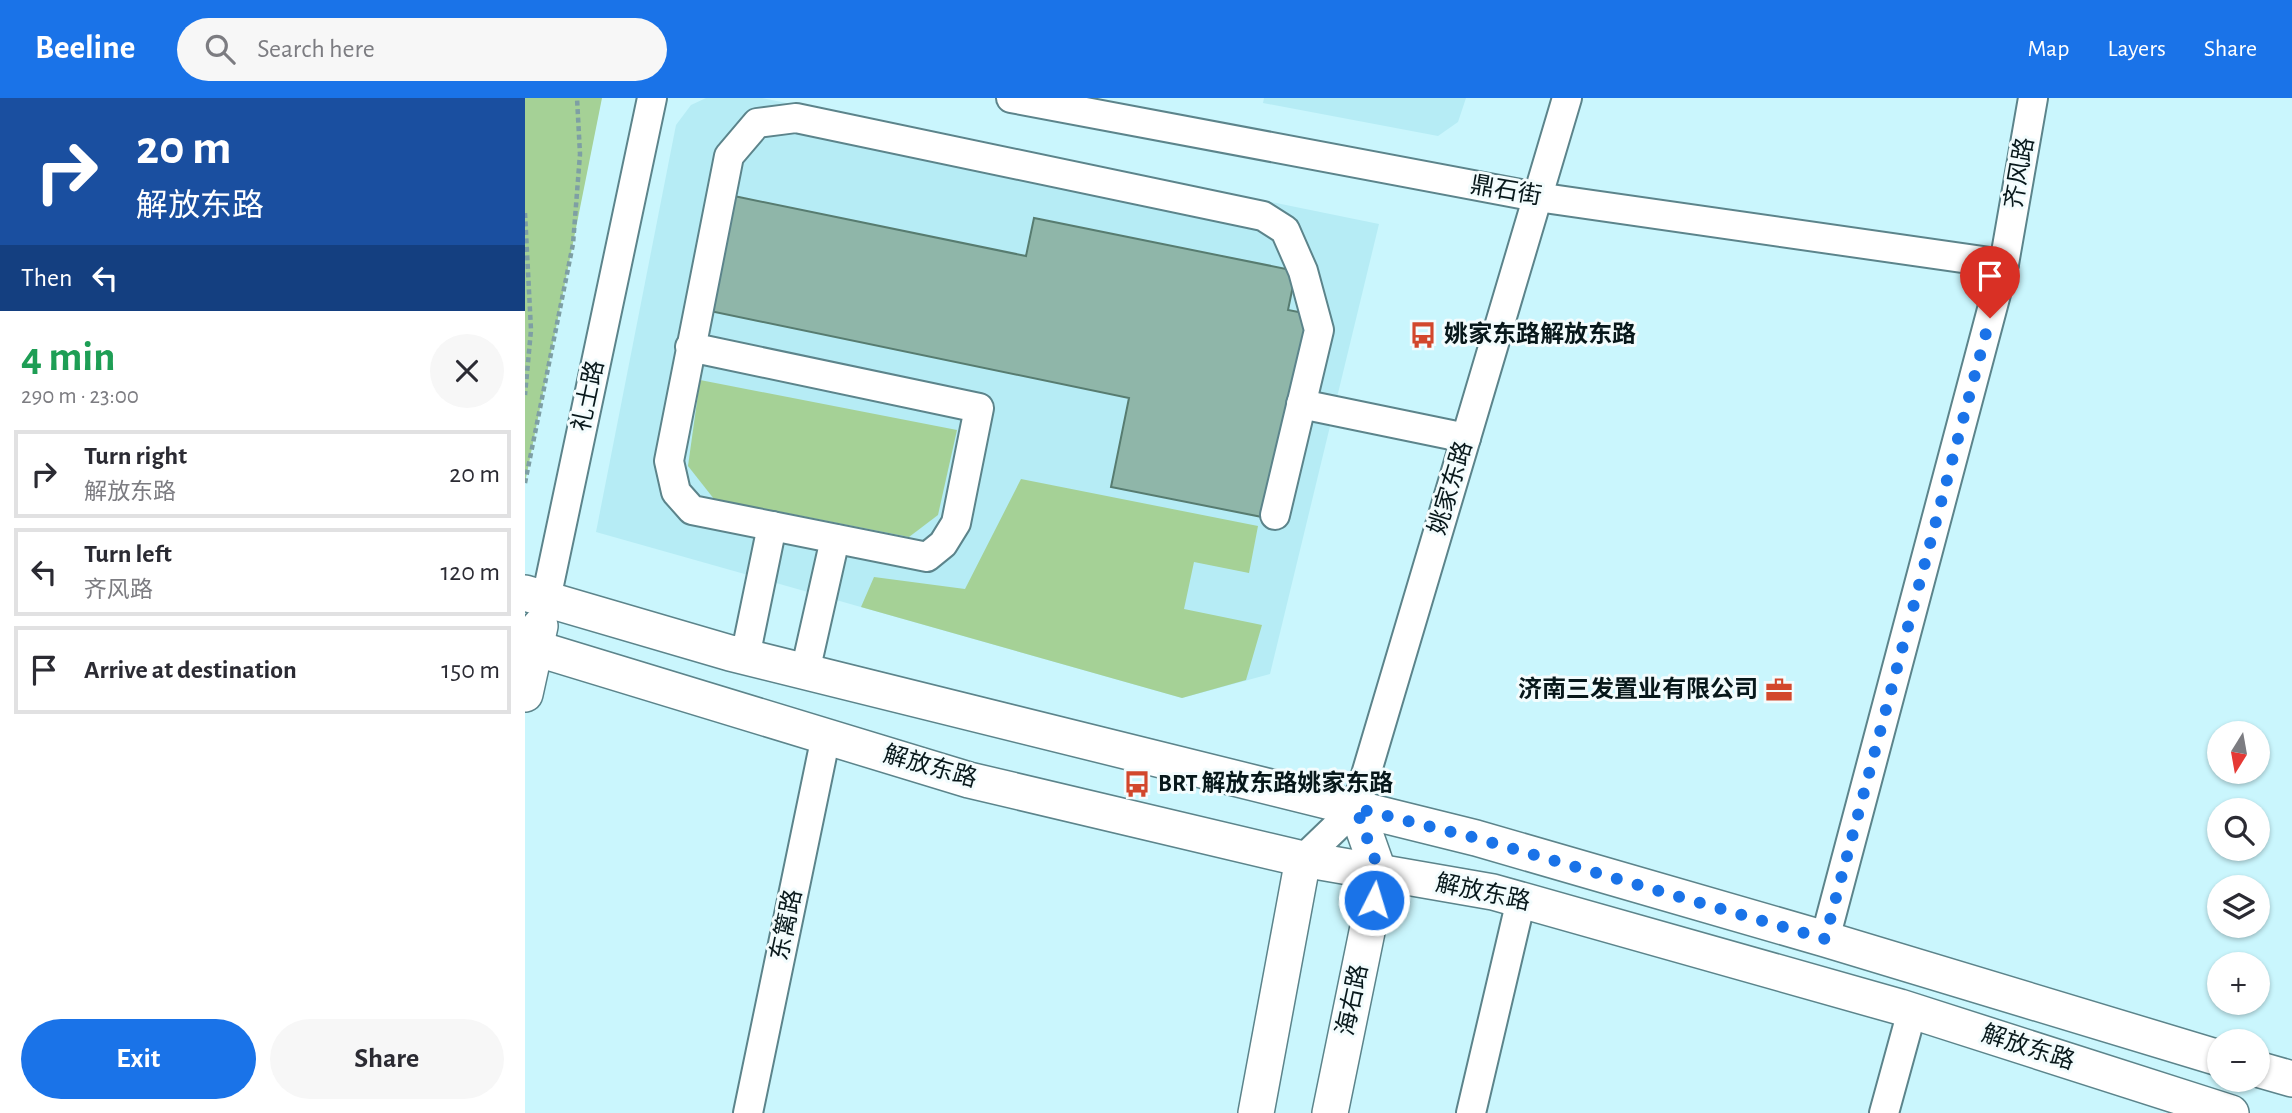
<!DOCTYPE html>
<meta charset="utf-8">
<style>
body{margin:0;font-family:"Alegreya Sans","Noto Sans SC",sans-serif;background:#f7f7f7;color:#2b2b33;height:100vh;display:flex;flex-direction:column;font-size:26px;white-space:nowrap}
*{box-sizing:border-box;margin:0}
p{font-size:23px;color:#7c7c81}
.icon{flex:none;width:38px;height:38px;fill:none;stroke:currentColor;stroke-width:2;stroke-linecap:round;stroke-linejoin:round}
.map{position:relative;flex:1;overflow:hidden}
.details{display:flex;flex-direction:column;background:#fff;width:525px}
.details>*{flex:none}
.top-card{background:#1a4fa0;color:#fff;overflow:hidden}
.needle{width:46px;rotate:191deg}
.buttons{position:absolute;left:1682px;top:623px;display:grid;gap:14px}
.buttons a{display:grid;place-items:center;width:63px;height:63px;border-radius:50%;background:#fff;box-shadow:0 2px 5px #0004;font-size:35px}
.pin{position:absolute;display:grid;place-items:center;width:60px;height:60px;color:#fff;margin:-72px -30px;border-radius:50% 50% 50% 0;rotate:-45deg;box-shadow:0 0 7px #0007}
.pin .icon{rotate:45deg}
.me{position:absolute;width:77px;margin:-38px;rotate:5deg;stroke-linejoin:round;filter:drop-shadow(0 0 5px #0008)}
.turn{display:flex;align-items:center;gap:24px;height:147px;padding:0 21px;font-size:32px}
.turn .icon{width:91px;height:91px;stroke-width:2.5}
.turn b{display:block;font-size:49px;line-height:60px}
.then{display:flex;align-items:center;height:66px;padding:0 21px;background:#0003;gap:14px;font-size:26px}
.round{display:grid;place-items:center;flex:none;width:74px;height:74px;border-radius:37px;background:#f7f7f7}
.headline{display:flex;align-items:center;justify-content:space-between;height:119px;padding:0 21px}
h1{font-size:42px;font-weight:700;line-height:52px;color:#1e9e55}
.primary-button{display:flex;gap:14px;margin-top:auto;padding:14px 21px}
.primary-button a{flex:1;height:80px;border-radius:42px;background:#1a73e8;color:#fff;font-size:28px;font-weight:700;line-height:80px;text-align:center}
.primary-button a+a{background:#f7f7f7;color:#2b2b33}
ul{padding:0;list-style:none}
li{display:flex;align-items:center;gap:21px;height:88px;margin:0 14px 10px;padding:0 7px;border:4px solid #e1e1e2;border-radius:0px}
li div{flex:1}
li b{display:block;font-size:26px}
li em{font-style:normal}
header{display:flex;align-items:center;gap:42px;box-sizing:border-box;height:98px;padding:0 35px;background:#1a73e8;color:#fff}
header strong{font-size:33px}
nav{display:flex;gap:38px;margin-inline-start:auto;font-size:24px}
.search{width:490px;height:63px;background:#f7f7f7;display:flex;align-items:center;gap:18px;box-sizing:border-box;padding:0 24px;border-radius:38px;color:#7c7c81;font-size:26px}
main{display:flex;flex:1;min-height:0}
.map>svg:first-child{display:block}
.built{fill:#b6ecf5}
.green{fill:#a5d196}
.building{fill:#8fb6a9;stroke:#577c70;stroke-width:2}
.lines{fill:none;stroke-linecap:round;stroke-linejoin:round}
.minor-casing{stroke:#5c848b;stroke-width:32}
.major-casing{stroke:#5c848b;stroke-width:38}
.path{stroke:#7e9fa4;stroke-width:4.5;stroke-dasharray:5 3.5;stroke-linecap:butt}
.minor{stroke:#fff;stroke-width:28}
.major{stroke:#fff;stroke-width:35}
.route{stroke:#1a73e8;stroke-width:12;stroke-dasharray:0 21.6}
.labels{text-anchor:middle;dominant-baseline:central;stroke-width:6;stroke-linejoin:round;paint-order:stroke}
.street-label{font-size:24px;fill:#08181b;stroke:#f3fcfd}
.poi-label{font-size:24px;font-weight:bold;fill:#08181b;stroke:#f3fcfd;text-anchor:start}
</style>
<header>
<strong>Beeline</strong>
<div class="search"><svg class="icon" aria-label="search" viewBox="0 0 24 24"><circle cx="10" cy="10" r="6"/><path d="M15 15l6 6"/></svg>Search here</div>
<nav><a>Map</a><a>Layers</a><a>Share</a></nav>
</header>
<main>
<section class="details">
<div class="top-card">
<div class="turn"><svg class="icon" aria-label="right" viewBox="0 0 24 24"><path d="M7 20v-9h11M14 6l5 5-5 5"/></svg><div><b>20 m</b>解放东路</div></div>
<div class="then">Then<svg class="icon" aria-label="left" viewBox="0 0 24 24"><path d="M17 20v-9H6M10 6l-5 5 5 5"/></svg></div>
</div>
<div class="headline"><div><h1>4 min</h1><p>290 m · 23:00</p></div><a class="round"><svg class="icon" aria-label="close" viewBox="0 0 24 24"><path d="M6 6l12 12M18 6L6 18"/></svg></a></div>
<ul>
<li><svg class="icon" aria-label="right" viewBox="0 0 24 24"><path d="M7 20v-9h11M14 6l5 5-5 5"/></svg><div><b>Turn right</b><p>解放东路</p></div><em>20 m</em></li>
<li><svg class="icon" aria-label="left" viewBox="0 0 24 24"><path d="M17 20v-9H6M10 6l-5 5 5 5"/></svg><div><b>Turn left</b><p>齐风路</p></div><em>120 m</em></li>
<li><svg class="icon" aria-label="arrive" viewBox="0 0 24 24"><path d="M6 21V4h12l-3 4 3 4H6"/></svg><div><b>Arrive at destination</b></div><em>150 m</em></li>
</ul>
<div class="primary-button"><a>Exit</a><a>Share</a></div>
</section>
<div class="map">
<svg width="1767" height="1015" viewBox="0 0 1767 1015">
<rect width="100%" height="100%" fill="#caf6fd"/>
<g class="built">
<polygon points="181,0 237,0 854,126 745,576 657,600 71,434 151,27 166,7"/>
<polygon points="739,0 941,0 933,24 913,38 738,5"/>
</g>
<g class="green">
<polygon points="0,0 77,0 0,385"/>
<polygon points="175,282 432,332 413,417 384,439 189,401 163,368"/>
<polygon points="496,381 733,428 724,475 669,464 659,511 737,527 721,582 657,600 336,509 349,479 440,491"/>
</g>
<polygon class="building" points="209,98 501,158 509,120 771,173 763,212 784,216 742,420 586,389 604,300 185,213"/>
<g class="lines">
<defs>
<g id="minor">
<polyline points="486,0 1012,99 1479,166"/>
<polyline points="165,249 454,310 431,425 418,446 402,459 167,412 151,394 144,363 204,58 232,25 271,20 738,118 760,132 778,173 794,232 750,417"/>
<polyline points="776,306 941,340"/>
<polyline points="21,501 127,0"/>
<polyline points="220,559 247,428"/>
<polyline points="280,574 310,441"/>
<polyline points="778,761 831,710 1042,0"/>
<polyline points="1300,841 1479,166 1508,0"/>
<polyline points="223,1015 301,638"/>
<polyline points="946,1015 996,802"/>
<polyline points="1359,1015 1387,913"/>
</g>
<g id="major">
<polyline points="0,495 205,555 951,740 1300,841 1694,960"/>
<polyline points="0,547 444,682 778,761 968,794 1375,909 1706,1015"/>
<polyline points="0,596 15,528"/>
<polyline points="1732,971 1767,981"/>
<polyline points="731,1015 778,761"/>
<polyline points="805,1015 854,775 831,710"/>
</g>
</defs>
<use href="#minor" class="minor-casing"/>
<use href="#major" class="major-casing"/>
<g class="path">
<polyline points="0,115 6,232 0,297"/>
<polyline points="0,385 48,146 55,56 52,0"/>
</g>
<use href="#minor" class="minor"/>
<use href="#major" class="major"/>
</g>
<g class="lines">
<polyline class="route" points="849,802 855,775 831,710 951,740 1300,841 1465,220"/>
</g>
<defs>
<symbol id="bus-bare" viewBox="-9 -9 18 18"><path d="M-5-6H5V4H4V6H2V4H-2V6H-4V4H-5ZM-3.5-4V0h7V-4ZM-3.5 1.2v1.5H-2V1.2ZM2 1.2v1.5H3.5V1.2Z" fill="#d2472c" stroke="#f3fcfd" stroke-width="2.5" paint-order="stroke"/></symbol>
<symbol id="office-bare" viewBox="-9 -9 18 18"><path d="M-6-3h4V-5.5h4V-3h4V5H-6ZM-1-4.5V-3h2v-1.5ZM-6 0V1H6V0Z" fill="#d2472c" stroke="#f3fcfd" stroke-width="2.5" paint-order="stroke"/></symbol>
</defs>
<g fill-rule="evenodd">
<use href="#bus-bare" x="879" y="218" width="38" height="38"/>
<use href="#office-bare" x="1235" y="573" width="38" height="38"/>
<use href="#bus-bare" x="593" y="667" width="38" height="38"/>
</g>
<g class="labels">
<g class="street-label">
<text transform="translate(1495 75) rotate(-80)">齐风路</text>
<text transform="translate(981 93) rotate(10)">鼎石街</text>
<text transform="translate(64 298) rotate(-78)">礼士路</text>
<text transform="translate(926 390) rotate(-73)">姚家东路</text>
<text transform="translate(405 669) rotate(16)">解放东路</text>
<text transform="translate(958 795) rotate(12)">解放东路</text>
<text transform="translate(262 827) rotate(-78)">东篱路</text>
<text transform="translate(828 902) rotate(-78)">海右路</text>
<text transform="translate(1503 950) rotate(18)">解放东路</text>
</g>
<g class="poi-label">
<text x="919" y="237">姚家东路解放东路</text>
<text x="1233" y="592" text-anchor="end">济南三发置业有限公司</text>
<text x="633" y="686">BRT 解放东路姚家东路</text>
</g>
</g>
</svg>
<div class="buttons">
<a><svg class="needle" viewBox="-14 -14 28 28"><path d="M0-13l5 13h-10z" fill="#e53935"/><path d="M0 13l5-13h-10z" fill="#7c7c81"/></svg></a>
<a><svg class="icon" aria-label="search" viewBox="0 0 24 24"><circle cx="10" cy="10" r="6"/><path d="M15 15l6 6"/></svg></a>
<a><svg class="icon" aria-label="layers" viewBox="0 0 24 24"><path d="M12 4l9 5-9 5-9-5zM3 14l9 5 9-5"/></svg></a>
<a>+</a>
<a>−</a>
</div>
<div class="pin" style="left:1465px;top:220px;background:#d93025"><svg class="icon" aria-label="arrive" viewBox="0 0 24 24"><path d="M6 21V4h12l-3 4 3 4H6"/></svg></div>
<svg class="me" style="left:849px;top:802px" viewBox="-20 -20 40 40"><circle r="17" fill="#1a73e8" stroke="#fff" stroke-width="3"/><path d="M0-11L8 9 0 5-8 9z" fill="#fff"/></svg>
</div>
</main>
